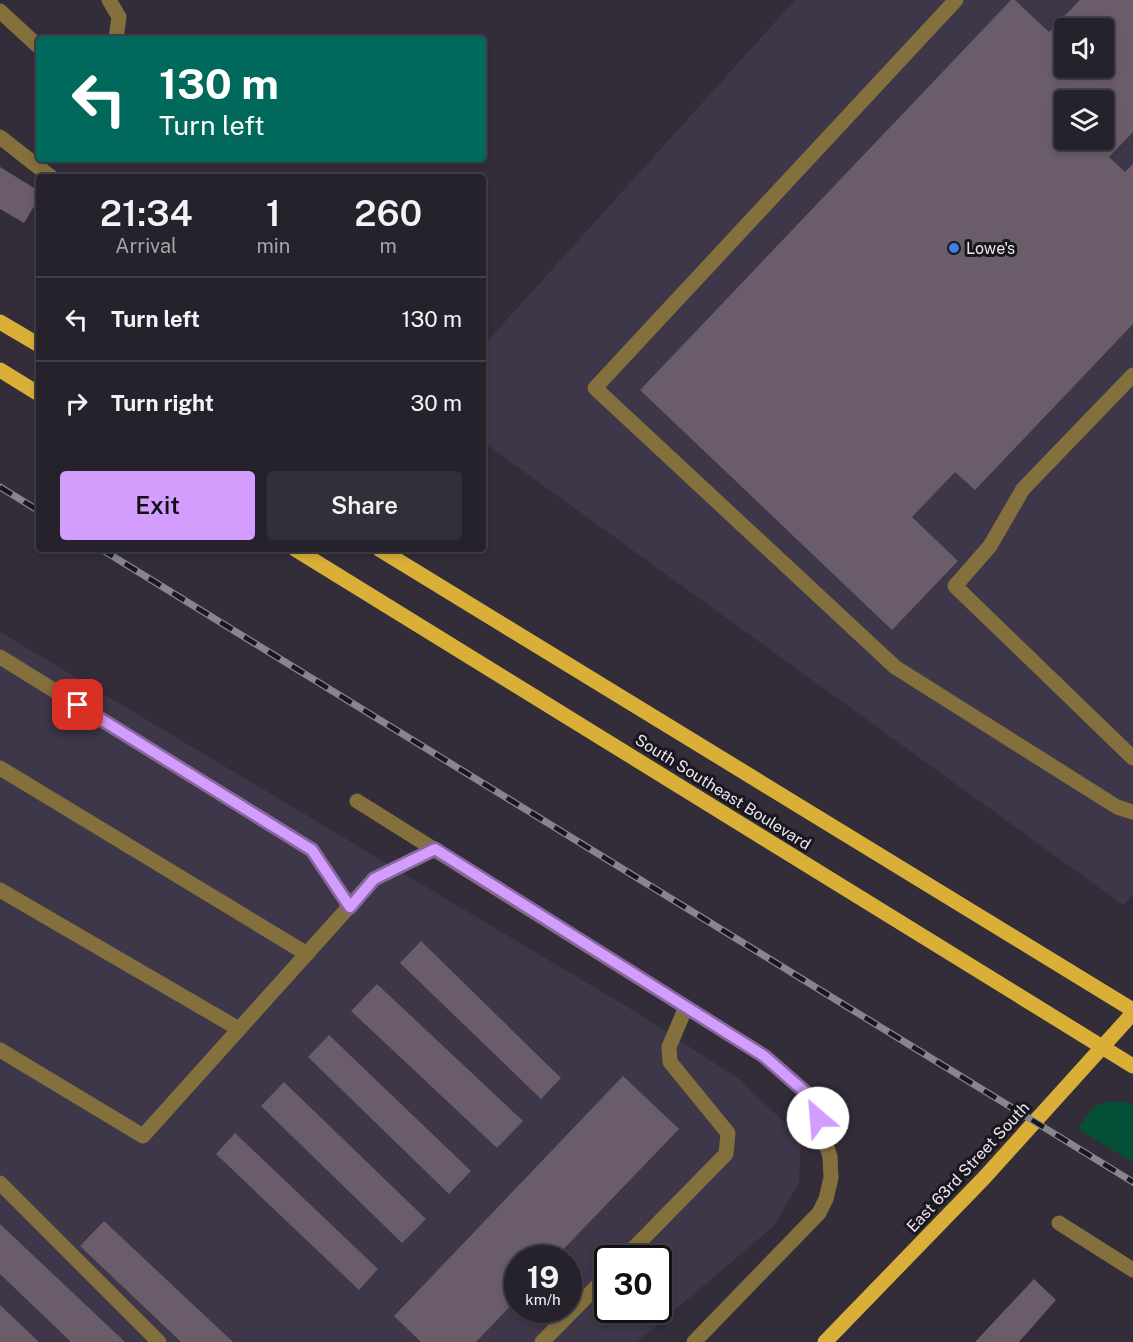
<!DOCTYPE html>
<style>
body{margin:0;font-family:"Public Sans",sans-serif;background:#322f38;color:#f1f3f6;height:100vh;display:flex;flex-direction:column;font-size:22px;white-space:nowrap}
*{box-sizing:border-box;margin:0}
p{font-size:20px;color:#a4a4a9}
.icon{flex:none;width:33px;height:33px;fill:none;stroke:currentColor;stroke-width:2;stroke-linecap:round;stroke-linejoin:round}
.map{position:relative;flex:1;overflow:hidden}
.drawer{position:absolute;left:36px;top:174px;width:450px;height:378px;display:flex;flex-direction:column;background:#26222c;border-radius:6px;box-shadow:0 3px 9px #0003,0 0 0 2px #423f48}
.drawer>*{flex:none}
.hud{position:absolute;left:36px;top:36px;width:450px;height:126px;border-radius:6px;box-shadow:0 3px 9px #0003,0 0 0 2px #423f48;background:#00695c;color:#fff;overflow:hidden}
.tools{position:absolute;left:1054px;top:18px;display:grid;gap:12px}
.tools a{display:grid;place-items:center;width:60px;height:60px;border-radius:6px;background:#26222c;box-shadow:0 3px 9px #0003,0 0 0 2px #423f48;font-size:30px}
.speed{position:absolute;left:504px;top:1245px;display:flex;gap:12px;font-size:30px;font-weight:700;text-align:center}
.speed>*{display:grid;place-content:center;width:78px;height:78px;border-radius:50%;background:#26222c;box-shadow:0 3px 9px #0003,0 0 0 2px #423f48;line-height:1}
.speed small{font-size:15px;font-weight:400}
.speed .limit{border:3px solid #111;border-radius:9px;background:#fff;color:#111}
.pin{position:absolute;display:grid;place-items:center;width:51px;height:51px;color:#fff;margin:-26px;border-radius:12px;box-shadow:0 3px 9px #0006}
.me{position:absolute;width:66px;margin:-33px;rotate:333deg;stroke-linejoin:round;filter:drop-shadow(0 0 4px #0008)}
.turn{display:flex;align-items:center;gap:21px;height:126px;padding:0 24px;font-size:27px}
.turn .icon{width:78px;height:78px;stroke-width:2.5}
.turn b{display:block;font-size:42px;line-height:51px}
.eta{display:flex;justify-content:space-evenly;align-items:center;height:102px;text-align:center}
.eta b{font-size:36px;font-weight:600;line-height:42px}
.action{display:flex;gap:12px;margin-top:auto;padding:12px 24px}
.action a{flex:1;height:69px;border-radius:6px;background:#d29dfd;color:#111;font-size:24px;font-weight:600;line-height:69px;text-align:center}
.action a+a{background:#322f38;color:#f1f3f6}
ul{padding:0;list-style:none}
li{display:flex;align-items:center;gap:18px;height:84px;padding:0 24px;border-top:2px solid #423f48}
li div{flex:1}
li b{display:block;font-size:22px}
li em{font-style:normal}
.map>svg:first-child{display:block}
.built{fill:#3e3649;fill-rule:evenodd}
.green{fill:#045037}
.building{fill:#6a5c68;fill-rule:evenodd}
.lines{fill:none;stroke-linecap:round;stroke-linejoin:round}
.minor{stroke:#84703d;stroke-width:15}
.major{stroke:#d9af38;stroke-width:15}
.rail-casing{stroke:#89858f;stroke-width:7}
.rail{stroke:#19171d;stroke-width:4.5;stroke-dasharray:14;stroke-linecap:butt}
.route-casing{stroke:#8866a4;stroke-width:15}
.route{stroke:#d29dfd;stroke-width:10}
.shop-dot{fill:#3f7fe0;stroke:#19171d;stroke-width:2}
.labels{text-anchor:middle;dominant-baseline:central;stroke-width:6;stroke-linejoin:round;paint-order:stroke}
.poi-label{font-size:16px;fill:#e9e6ee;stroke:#19171d;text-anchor:start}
.street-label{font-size:16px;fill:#e9e6ee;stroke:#19171d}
</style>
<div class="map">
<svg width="1133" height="1342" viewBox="0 0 1133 1342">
<rect width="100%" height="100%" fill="#332d3a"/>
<g class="built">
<path d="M795 0H1133V895L1123 905 483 442V346ZM1065 28H1104V68H1065ZM1065 100H1104V140H1065Z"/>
<path d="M0 632 639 1014 739 1079 801 1138 799 1182 774 1226 637 1342H0ZM518 1258H568V1310H518ZM608 1258H658V1310H608Z"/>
</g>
<polygon class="green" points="1106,1102 1126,1102 1133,1105 1133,1162 1078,1129 1093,1107"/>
<g class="building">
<path d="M1011 0H1015L1049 32 1080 0H1133V132L1109 157 1125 172 1133 164V324L975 490 955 472 912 517 958 561 892 630 640 390ZM1065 28H1104V68H1065ZM1065 100H1104V140H1065Z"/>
<polygon points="0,167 39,191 39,198 24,223 0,209"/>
<polygon points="421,941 561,1078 541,1099 400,963"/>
<polygon points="377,984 523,1121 497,1148 351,1011"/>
<polygon points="329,1035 471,1171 449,1194 308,1057"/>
<polygon points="623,1076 679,1129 555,1258 518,1258 518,1298 476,1342 421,1342 394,1316"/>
<polygon points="284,1082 426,1219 402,1243 261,1106"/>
<polygon points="235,1133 378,1269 359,1290 216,1154"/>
<polygon points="104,1221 233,1342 181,1342 80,1246"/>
<polygon points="0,1224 125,1342 71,1342 0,1274"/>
<polygon points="1034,1279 1056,1300 1019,1342 975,1342"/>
<polygon points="0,1305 39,1342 0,1342"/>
</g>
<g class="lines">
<g class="minor">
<polyline points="109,0 119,17 116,39"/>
<polyline points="956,0 595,388 895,667 1117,807 1133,812"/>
<polyline points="0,11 39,47"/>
<polyline points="0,137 51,177"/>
<polyline points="1133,375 1023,489 990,546 955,586 1133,758"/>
<polyline points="0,657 312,850 350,907"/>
<polyline points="0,768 307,954"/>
<polyline points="357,801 764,1056 812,1098 830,1157 831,1178 826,1199 819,1213 694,1342"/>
<polyline points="0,890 239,1029"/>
<polyline points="0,1050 143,1136 374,879 435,849"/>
<polyline points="0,1183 159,1342"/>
<polyline points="1059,1223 1133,1270"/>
<polyline points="624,1258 726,1154 728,1133 670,1062 669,1047 686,1007"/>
<polyline points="542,1342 608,1275"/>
</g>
<g class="major">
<polyline points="0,322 39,345"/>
<polyline points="0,370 39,394"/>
<polyline points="295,549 1133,1066"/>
<polyline points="379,549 1133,1010"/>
<polyline points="825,1342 984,1178 1133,1013"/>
</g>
<defs>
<g id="rail">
<polyline points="0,487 39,511"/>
<polyline points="101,549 1133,1182"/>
</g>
</defs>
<use href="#rail" class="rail-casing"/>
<use href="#rail" class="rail"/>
</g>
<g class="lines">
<defs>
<polyline id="route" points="78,705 312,850 350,907 374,879 435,849 764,1056 812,1098 818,1118"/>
</defs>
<use href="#route" class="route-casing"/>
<use href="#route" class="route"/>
</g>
<circle class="shop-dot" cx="954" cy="248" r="6"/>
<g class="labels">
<g class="poi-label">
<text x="966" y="248">Lowe's</text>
</g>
<g class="street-label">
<text transform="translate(723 792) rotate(32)">South Southeast Boulevard</text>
<text transform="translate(968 1167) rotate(-47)">East 63rd Street South</text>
</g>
</g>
</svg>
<div class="tools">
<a><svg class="icon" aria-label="sound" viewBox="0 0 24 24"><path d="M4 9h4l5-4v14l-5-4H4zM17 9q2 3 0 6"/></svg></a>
<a><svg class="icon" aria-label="layers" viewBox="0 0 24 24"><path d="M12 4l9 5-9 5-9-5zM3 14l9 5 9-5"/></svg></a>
</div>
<div class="speed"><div>19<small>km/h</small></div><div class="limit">30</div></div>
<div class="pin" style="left:78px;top:705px;background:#d93025"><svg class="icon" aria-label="arrive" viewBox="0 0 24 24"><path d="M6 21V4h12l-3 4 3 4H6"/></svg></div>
<svg class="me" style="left:818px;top:1118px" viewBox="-20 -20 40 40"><circle r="19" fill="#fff"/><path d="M0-13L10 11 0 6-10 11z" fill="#d29dfd"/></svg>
<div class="hud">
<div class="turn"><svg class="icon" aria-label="left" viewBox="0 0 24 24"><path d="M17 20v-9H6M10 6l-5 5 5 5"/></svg><div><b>130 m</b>Turn left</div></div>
</div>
<section class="drawer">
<div class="eta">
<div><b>21:34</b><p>Arrival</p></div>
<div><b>1</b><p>min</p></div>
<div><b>260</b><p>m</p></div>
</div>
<ul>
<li><svg class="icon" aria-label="left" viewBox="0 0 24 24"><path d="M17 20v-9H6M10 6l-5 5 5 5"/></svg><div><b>Turn left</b></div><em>130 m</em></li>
<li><svg class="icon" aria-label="right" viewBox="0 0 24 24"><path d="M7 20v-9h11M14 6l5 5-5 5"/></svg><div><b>Turn right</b></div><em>30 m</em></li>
</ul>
<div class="action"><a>Exit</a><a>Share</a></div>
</section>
</div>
